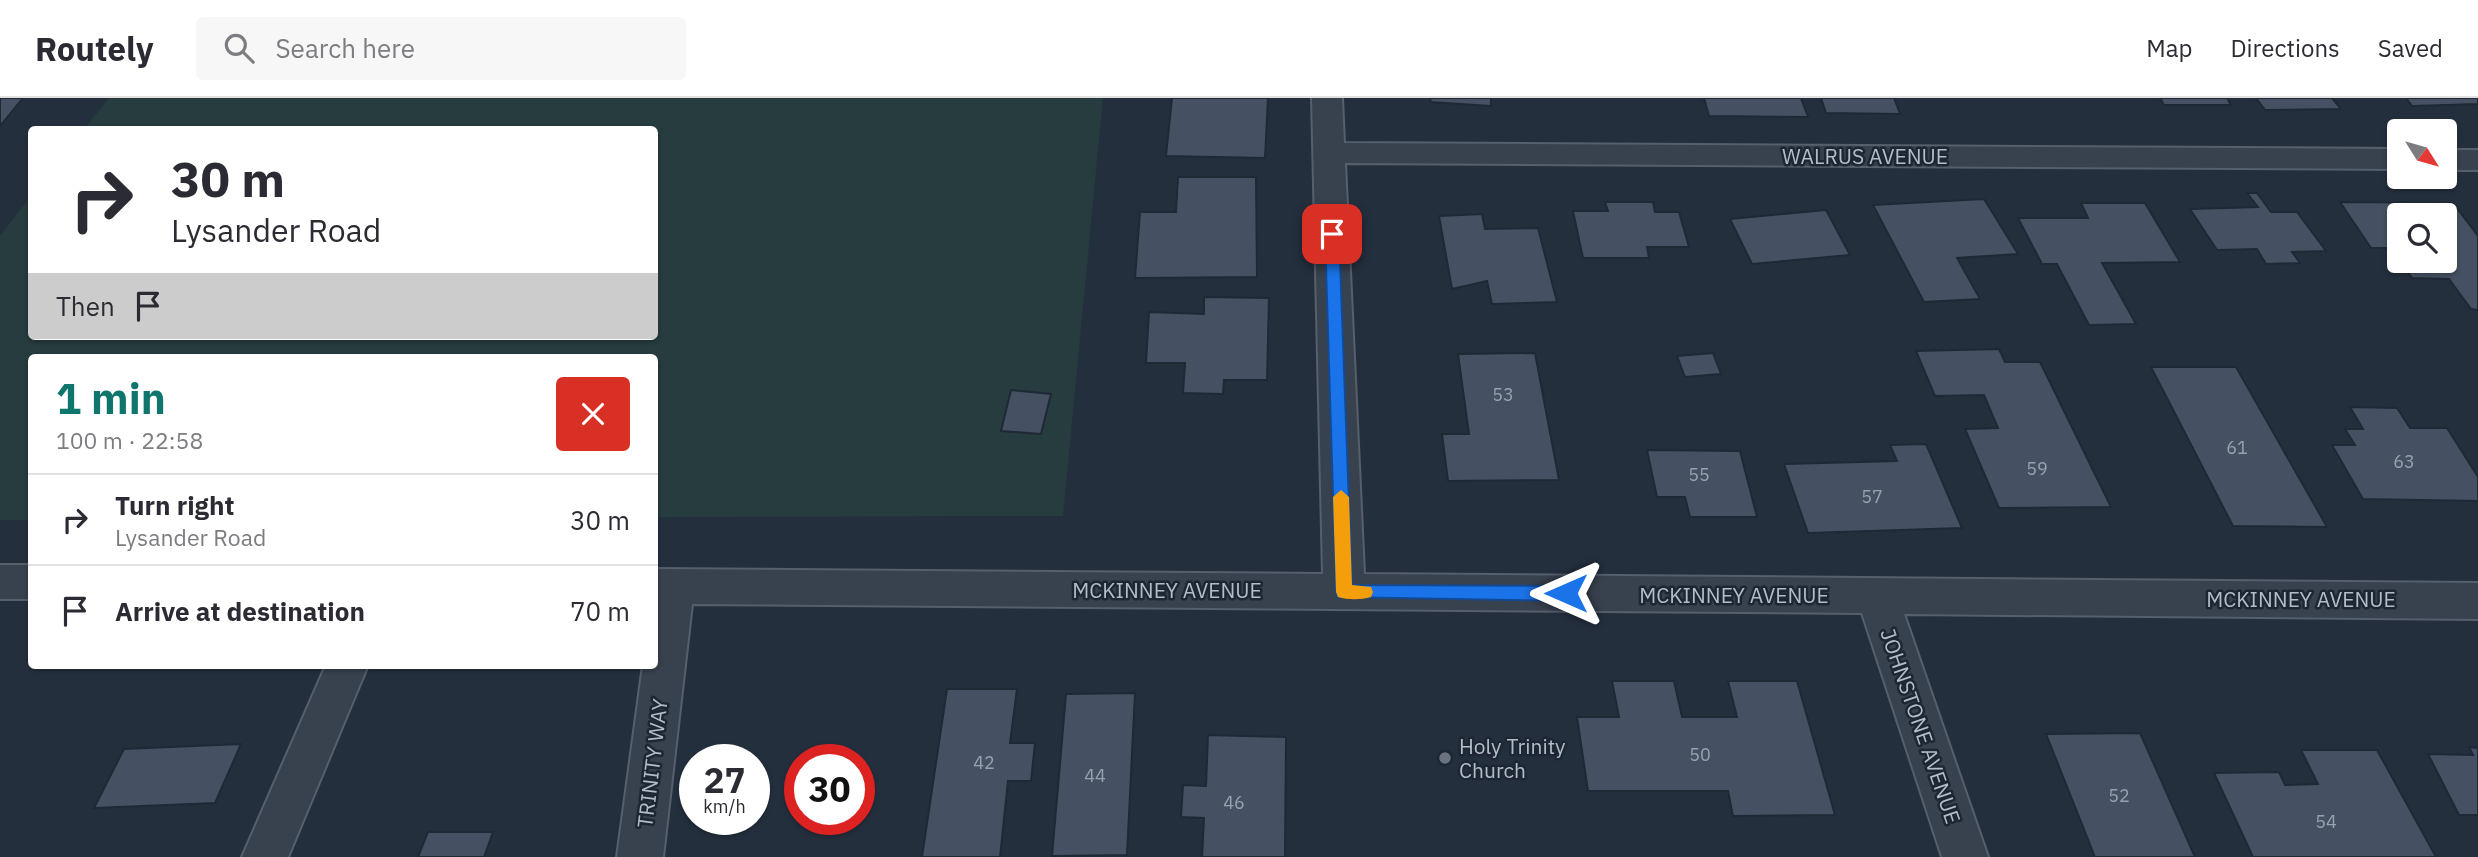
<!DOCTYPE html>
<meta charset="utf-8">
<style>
body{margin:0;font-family:"IBM Plex Sans",sans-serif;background:#f7f7f7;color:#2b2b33;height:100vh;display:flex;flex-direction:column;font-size:26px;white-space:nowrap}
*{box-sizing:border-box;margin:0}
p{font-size:23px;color:#7c7c81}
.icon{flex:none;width:38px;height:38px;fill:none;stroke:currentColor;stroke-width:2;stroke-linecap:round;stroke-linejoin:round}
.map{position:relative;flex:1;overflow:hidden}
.details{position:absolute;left:28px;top:256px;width:630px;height:315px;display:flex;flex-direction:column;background:#fff;border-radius:7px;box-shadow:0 2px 5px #0004}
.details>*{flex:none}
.banner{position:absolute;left:28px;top:28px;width:630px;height:214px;border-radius:7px;box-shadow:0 2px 5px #0004;background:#fff;color:#2b2b33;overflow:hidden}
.needle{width:46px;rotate:127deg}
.buttons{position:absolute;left:2387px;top:21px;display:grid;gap:14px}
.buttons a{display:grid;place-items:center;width:70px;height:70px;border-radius:7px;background:#fff;box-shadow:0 2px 5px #0004;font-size:35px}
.speed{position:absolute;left:679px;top:646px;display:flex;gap:14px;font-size:35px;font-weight:700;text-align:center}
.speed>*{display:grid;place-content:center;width:91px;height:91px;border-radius:50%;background:#fff;box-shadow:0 2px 5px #0004;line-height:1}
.speed small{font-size:18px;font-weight:400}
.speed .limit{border:10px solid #d22;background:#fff;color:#111}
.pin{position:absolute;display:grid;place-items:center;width:60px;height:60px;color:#fff;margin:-30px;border-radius:14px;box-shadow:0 4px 10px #0006}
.me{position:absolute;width:77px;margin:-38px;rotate:270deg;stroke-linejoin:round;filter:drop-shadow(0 0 5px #0008)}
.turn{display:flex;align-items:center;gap:24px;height:147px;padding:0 28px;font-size:32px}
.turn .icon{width:91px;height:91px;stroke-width:2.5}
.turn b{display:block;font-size:49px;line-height:60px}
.then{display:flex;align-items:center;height:66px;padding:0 28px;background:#0003;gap:14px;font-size:26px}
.round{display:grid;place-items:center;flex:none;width:74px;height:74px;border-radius:7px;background:#f7f7f7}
.summary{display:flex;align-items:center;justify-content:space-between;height:119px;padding:0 28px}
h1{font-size:42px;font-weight:700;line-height:52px;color:#0f766e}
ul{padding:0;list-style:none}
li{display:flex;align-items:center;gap:21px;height:91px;padding:0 28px;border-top:2px solid #e1e1e2}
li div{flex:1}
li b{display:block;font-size:26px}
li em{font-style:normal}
header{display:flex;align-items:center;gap:42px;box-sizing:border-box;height:98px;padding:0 35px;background:#fff;border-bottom:2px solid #e1e1e2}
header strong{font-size:33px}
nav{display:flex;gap:38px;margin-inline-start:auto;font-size:24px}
.search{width:490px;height:63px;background:#f7f7f7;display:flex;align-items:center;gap:18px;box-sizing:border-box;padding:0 24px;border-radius:7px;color:#7c7c81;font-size:26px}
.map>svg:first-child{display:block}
.green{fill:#263c3f}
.building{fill:#455162;stroke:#1f2835;stroke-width:2}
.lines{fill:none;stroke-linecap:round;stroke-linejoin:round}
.street-casing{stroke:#565f6c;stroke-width:4}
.street{fill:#38414e;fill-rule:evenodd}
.route{fill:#1a73e8;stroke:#114b97;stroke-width:2}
.slow{fill:#f59e0b}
.worship-dot{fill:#6b7280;stroke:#1d2633;stroke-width:2.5}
.labels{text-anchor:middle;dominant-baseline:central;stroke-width:5;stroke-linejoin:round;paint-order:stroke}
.number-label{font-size:18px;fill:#98a1af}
.street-label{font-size:21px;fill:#b4bcc9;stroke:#1d2633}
.poi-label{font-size:21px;fill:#b4bcc9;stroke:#1d2633;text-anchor:start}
</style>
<header>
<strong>Routely</strong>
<div class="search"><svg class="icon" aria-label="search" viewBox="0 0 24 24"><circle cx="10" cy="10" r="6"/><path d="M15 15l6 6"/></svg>Search here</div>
<nav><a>Map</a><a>Directions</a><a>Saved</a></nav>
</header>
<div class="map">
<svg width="2478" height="759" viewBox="0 0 2478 759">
<rect width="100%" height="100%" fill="#242f3e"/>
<polygon class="green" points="109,0 1103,0 1063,418 655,419 654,259 32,259 31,422 0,422 0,138 31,98 32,238 654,238 654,32 84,31"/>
<g class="building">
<polygon points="0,0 23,0 0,28"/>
<polygon points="1172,0 1268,0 1265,60 1166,58"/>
<polygon points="1431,0 1491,0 1491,8 1430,4"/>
<polygon points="1704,0 1801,0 1808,19 1709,18"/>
<polygon points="1821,0 1894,0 1900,16 1826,15"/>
<polygon points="2160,0 2227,0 2231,7 2164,7"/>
<polygon points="2256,0 2332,0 2341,11 2265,12"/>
<polygon points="2406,0 2478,0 2478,6 2412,8"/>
<polygon points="1178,79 1256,79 1257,179 1135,180 1140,114 1176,114"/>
<polygon points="2247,95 2257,95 2271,114 2297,114 2326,153 2292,154 2300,165 2266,166 2257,151 2217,152 2190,111 2258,109"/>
<polygon points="1984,101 2018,156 1957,160 1980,201 1924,204 1873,107"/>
<polygon points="1605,104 1653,104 1655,114 1679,114 1689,149 1647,149 1649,160 1583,160 1573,113 1608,113"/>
<polygon points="2340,104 2453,105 2478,138 2478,212 2471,211 2449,181 2412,180 2400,163 2445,163 2445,117 2399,117 2399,162 2391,150 2371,150"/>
<polygon points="2081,105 2145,105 2180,164 2102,165 2136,226 2089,227 2057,166 2042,166 2018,120 2088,120"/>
<polygon points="1826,112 1850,157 1752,166 1730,121"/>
<polygon points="1482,116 1485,131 1538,130 1557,204 1492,206 1487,183 1452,191 1439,118"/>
<polygon points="1204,199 1269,200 1267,282 1224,282 1223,296 1183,295 1185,265 1146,265 1149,214 1204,216"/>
<polygon points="1999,251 2005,264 2040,264 2111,409 1999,410 1965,331 1998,330 1984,297 1935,298 1916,253"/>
<polygon points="1535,255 1559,382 1448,383 1442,336 1469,336 1458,256"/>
<polygon points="1713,255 1721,276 1685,279 1677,258"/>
<polygon points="2151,269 2236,269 2327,429 2233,428"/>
<polygon points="1011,292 1051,296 1041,336 1001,333"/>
<polygon points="2350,309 2397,310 2410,330 2447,330 2478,379 2478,403 2363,401 2332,347 2355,347 2345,331 2363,331"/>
<polygon points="1926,346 1962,430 1808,435 1784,366 1897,363 1890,347"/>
<polygon points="1647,352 1740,353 1757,419 1690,419 1685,399 1657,399"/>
<polygon points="1612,583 1674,583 1682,619 1737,619 1728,583 1797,583 1835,717 1733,718 1728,693 1588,693 1577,619 1619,619"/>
<polygon points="947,591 1017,591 1010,645 1035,645 1031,683 1008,683 1000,759 922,759"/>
<polygon points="1135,595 1127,757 1052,758 1066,596"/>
<polygon points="2140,635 2195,759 2095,759 2046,636"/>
<polygon points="1208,637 1286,639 1285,759 1202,759 1204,720 1181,719 1183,687 1206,688"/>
<polygon points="241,646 215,705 94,710 124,651"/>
<polygon points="2469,649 2478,650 2478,717 2459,717 2428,656 2473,657"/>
<polygon points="2301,652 2377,652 2436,759 2253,759 2214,675 2279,674 2285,687 2318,686"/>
<polygon points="428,734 493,734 484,759 418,759"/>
</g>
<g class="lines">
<defs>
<g id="street">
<polygon points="1312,0 1342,0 1344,45 2399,51 2399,71 1345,65 1364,476 2478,485 2478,521 1904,516 1988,759 1942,759 1862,515 692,506 663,759 617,759 643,567 654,567 654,471 1323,476"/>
<rect x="2445" y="52" width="33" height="20"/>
<rect x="0" y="467" width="32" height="34"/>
<polygon points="326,567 368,567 288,759 242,759"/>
</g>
</defs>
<use href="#street" class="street-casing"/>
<use href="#street" class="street"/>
</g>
<polygon class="route" points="1332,131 1339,136 1352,487 1566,488 1572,490 1575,495 1572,501 1566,503 1338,499 1336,494 1325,136"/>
<path class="slow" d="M1341 392 1349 399 1352 487 1371 489 1373 494 1371 499C1361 502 1348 502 1338 499L1336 494 1333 399Z"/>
<circle class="worship-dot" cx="1445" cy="660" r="7"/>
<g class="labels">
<g class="number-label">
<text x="1503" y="296">53</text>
<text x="2237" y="349">61</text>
<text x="2404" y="363">63</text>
<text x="2037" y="370">59</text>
<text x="1699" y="376">55</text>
<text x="1872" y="398">57</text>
<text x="1700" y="656">50</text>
<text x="984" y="664">42</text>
<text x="1095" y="677">44</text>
<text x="2119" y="697">52</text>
<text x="1234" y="704">46</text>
<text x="2326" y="723">54</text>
</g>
<g class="street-label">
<text x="1865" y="58">WALRUS AVENUE</text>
<text x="1167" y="492">MCKINNEY AVENUE</text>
<text x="1734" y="497">MCKINNEY AVENUE</text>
<text x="2301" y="501">MCKINNEY AVENUE</text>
<text transform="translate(1921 628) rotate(71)">JOHNSTONE AVENUE</text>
<text transform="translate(652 665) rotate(-83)">TRINITY WAY</text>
</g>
<g class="poi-label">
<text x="1459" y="648">Holy Trinity<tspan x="1459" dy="24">Church</tspan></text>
</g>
</g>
</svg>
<div class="buttons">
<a><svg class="needle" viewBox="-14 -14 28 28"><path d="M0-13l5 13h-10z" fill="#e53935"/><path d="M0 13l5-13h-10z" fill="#7c7c81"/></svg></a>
<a><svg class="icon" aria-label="search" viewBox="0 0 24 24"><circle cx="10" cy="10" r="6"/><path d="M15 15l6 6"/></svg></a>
</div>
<div class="speed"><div>27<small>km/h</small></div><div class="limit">30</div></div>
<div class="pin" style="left:1332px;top:136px;background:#d93025"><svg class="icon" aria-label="arrive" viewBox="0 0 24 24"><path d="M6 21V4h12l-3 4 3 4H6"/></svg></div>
<svg class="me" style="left:1566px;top:495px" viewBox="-20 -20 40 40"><path d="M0-17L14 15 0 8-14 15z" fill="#1a73e8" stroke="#fff" stroke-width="4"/></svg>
<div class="banner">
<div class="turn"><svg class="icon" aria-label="right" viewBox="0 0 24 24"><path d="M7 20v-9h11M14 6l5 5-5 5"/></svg><div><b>30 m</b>Lysander Road</div></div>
<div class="then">Then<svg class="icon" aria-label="arrive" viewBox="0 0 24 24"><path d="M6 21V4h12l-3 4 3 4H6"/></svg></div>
</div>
<section class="details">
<div class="summary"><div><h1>1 min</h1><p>100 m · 22:58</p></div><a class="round" style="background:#d93025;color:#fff"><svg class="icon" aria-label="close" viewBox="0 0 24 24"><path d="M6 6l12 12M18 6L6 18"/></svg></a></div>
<ul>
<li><svg class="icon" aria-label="right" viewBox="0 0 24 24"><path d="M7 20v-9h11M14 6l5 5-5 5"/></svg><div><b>Turn right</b><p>Lysander Road</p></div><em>30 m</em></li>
<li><svg class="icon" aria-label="arrive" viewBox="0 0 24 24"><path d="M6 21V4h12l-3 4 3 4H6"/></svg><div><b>Arrive at destination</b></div><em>70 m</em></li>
</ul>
</section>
</div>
